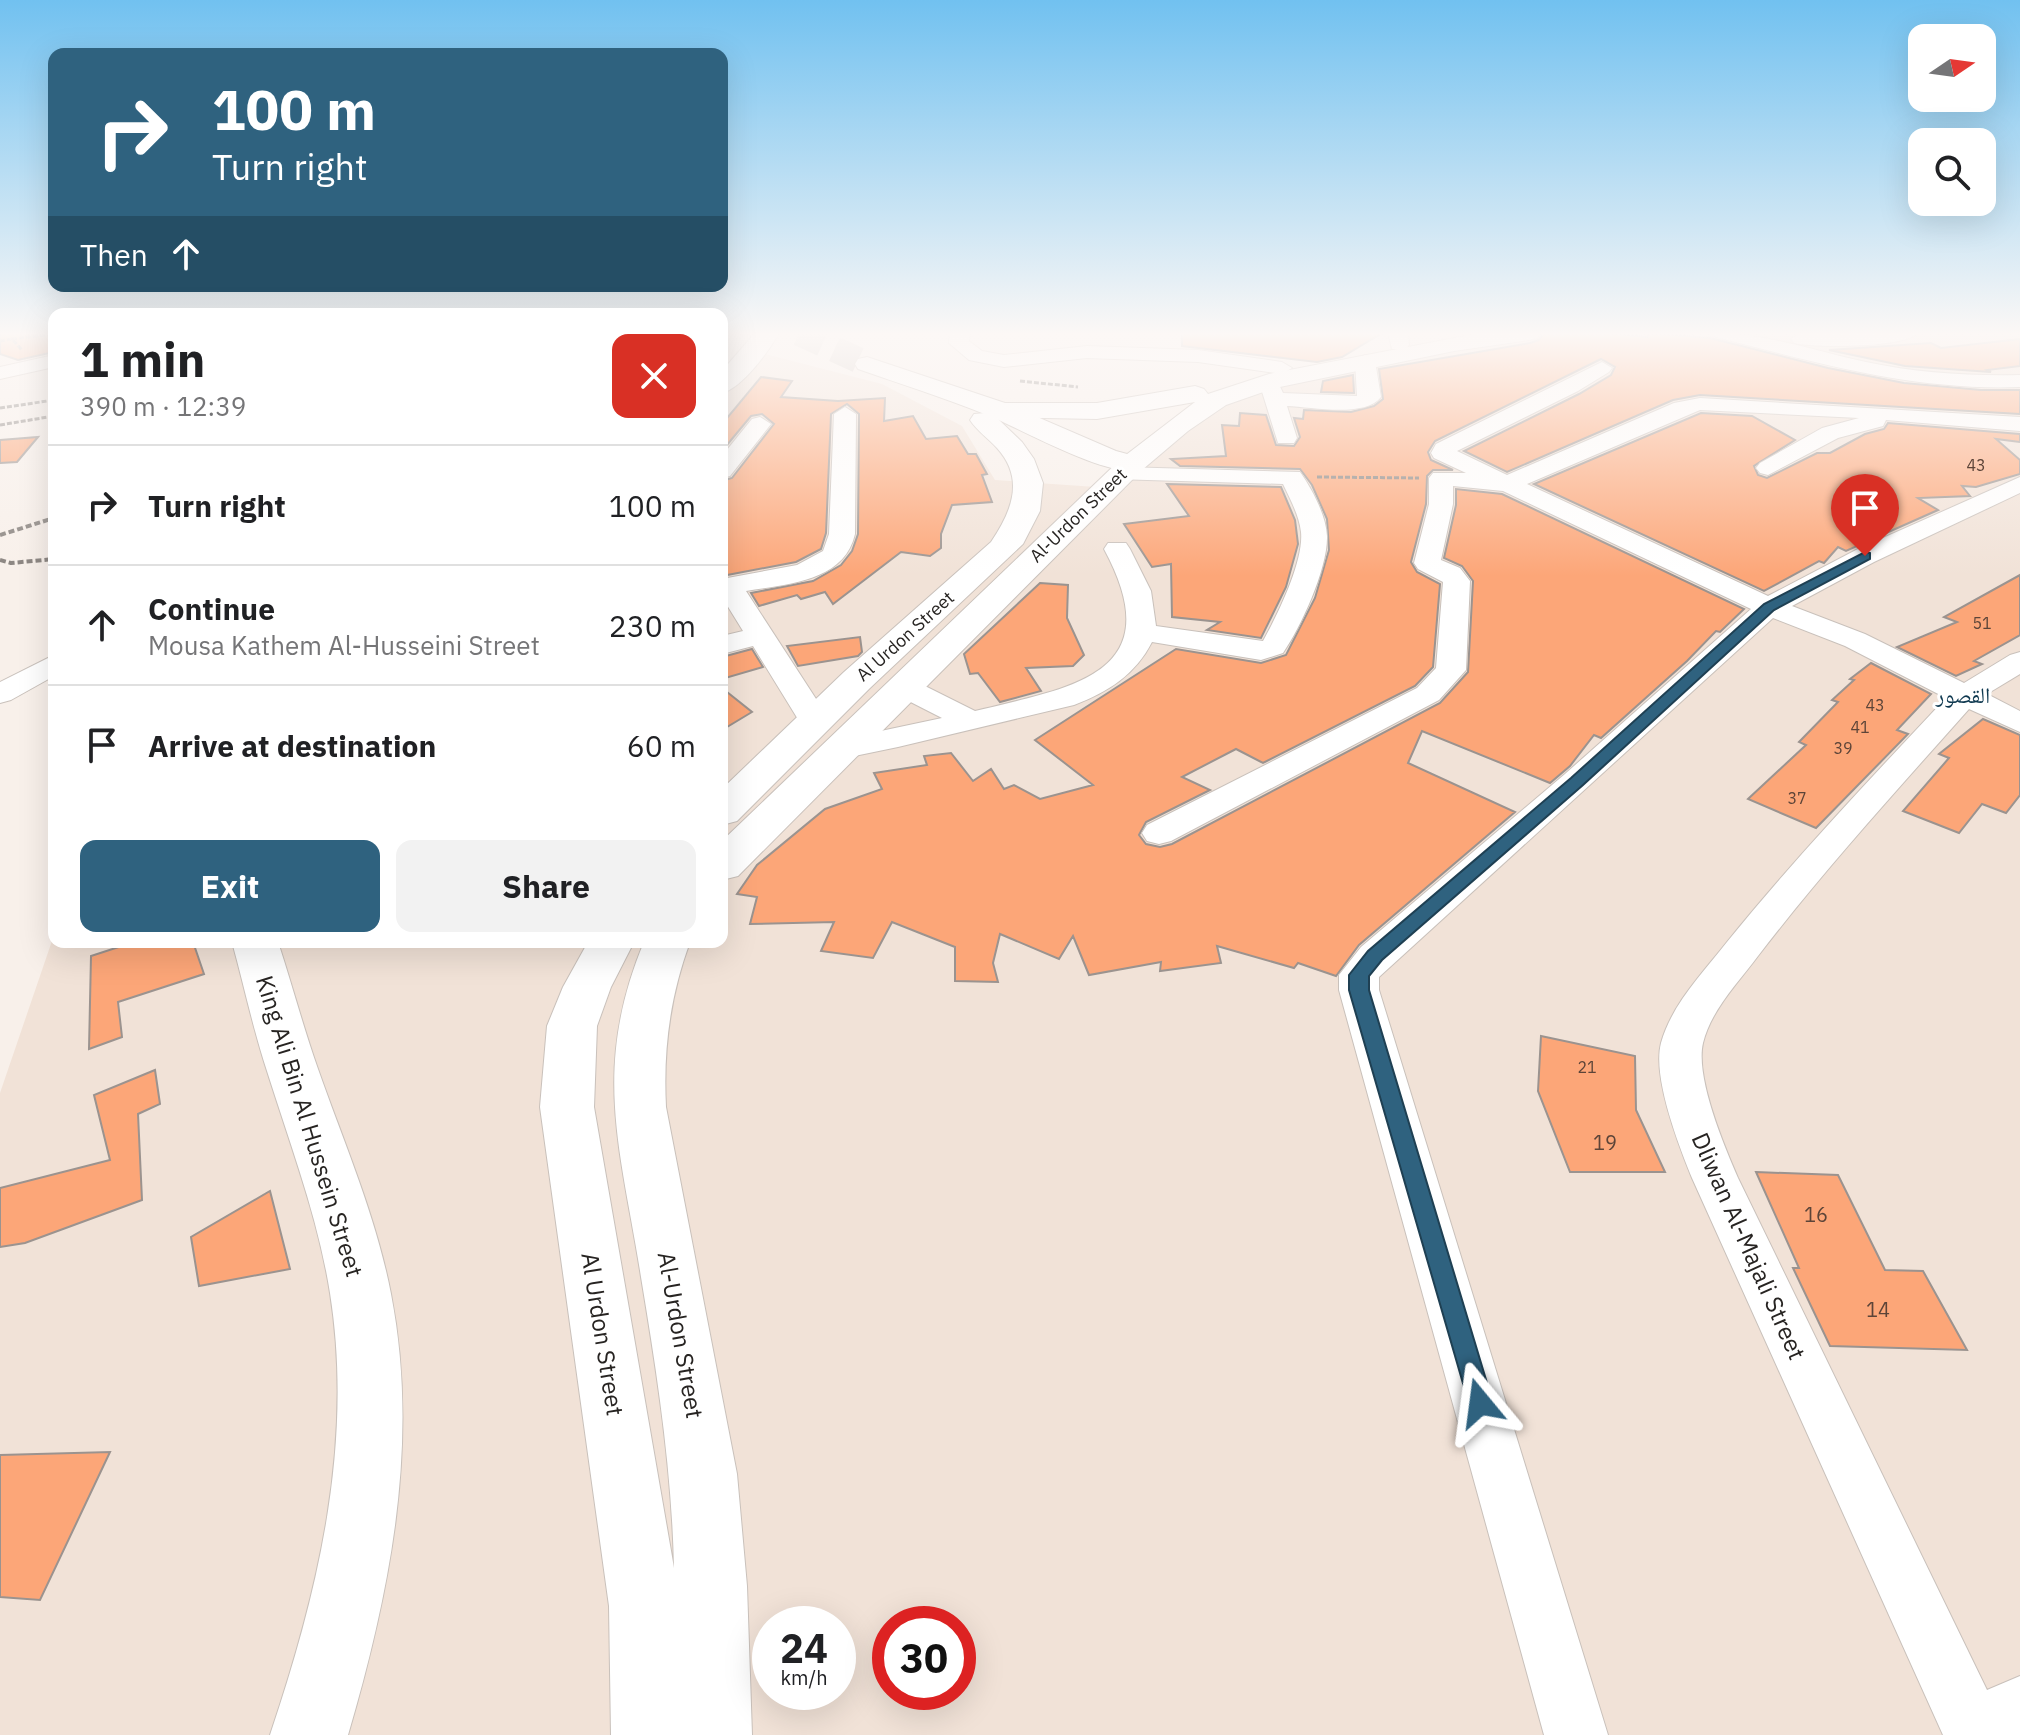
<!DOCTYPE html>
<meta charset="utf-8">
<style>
body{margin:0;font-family:"IBM Plex Sans","Noto Naskh Arabic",sans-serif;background:#f2f2f2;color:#202124;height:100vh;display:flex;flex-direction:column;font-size:30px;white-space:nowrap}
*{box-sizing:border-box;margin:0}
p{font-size:26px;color:#757577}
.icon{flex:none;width:44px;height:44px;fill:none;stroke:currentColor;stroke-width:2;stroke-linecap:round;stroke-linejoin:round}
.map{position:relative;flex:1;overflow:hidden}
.drawer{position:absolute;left:48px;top:308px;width:680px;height:640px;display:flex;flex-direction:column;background:#fff;border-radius:16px;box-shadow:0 8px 32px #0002}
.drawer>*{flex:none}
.guide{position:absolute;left:48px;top:48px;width:680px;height:244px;border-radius:16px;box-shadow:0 8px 32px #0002;background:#2f627f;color:#fff;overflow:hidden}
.needle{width:52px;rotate:77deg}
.controls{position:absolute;left:1908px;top:24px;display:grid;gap:16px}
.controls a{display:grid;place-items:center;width:88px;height:88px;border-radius:16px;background:#fff;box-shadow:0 8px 32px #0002;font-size:40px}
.speed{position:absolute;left:752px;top:1606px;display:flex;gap:16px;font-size:40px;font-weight:700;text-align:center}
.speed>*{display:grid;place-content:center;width:104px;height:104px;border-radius:50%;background:#fff;box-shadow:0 8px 32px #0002;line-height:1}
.speed small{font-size:20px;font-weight:400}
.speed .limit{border:12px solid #d22;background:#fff;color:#111}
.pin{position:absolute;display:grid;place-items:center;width:68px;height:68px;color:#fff;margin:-82px -34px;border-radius:50% 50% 50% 0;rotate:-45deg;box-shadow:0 0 8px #0007}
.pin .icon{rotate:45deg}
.me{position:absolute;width:88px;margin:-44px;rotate:344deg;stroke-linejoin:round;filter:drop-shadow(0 0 6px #0008)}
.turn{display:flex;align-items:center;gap:28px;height:168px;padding:0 32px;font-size:36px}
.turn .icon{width:104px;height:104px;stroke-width:2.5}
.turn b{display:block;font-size:56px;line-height:68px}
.then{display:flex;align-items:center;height:76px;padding:0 32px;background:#0003;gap:16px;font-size:30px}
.round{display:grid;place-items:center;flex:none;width:84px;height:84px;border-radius:16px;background:#f2f2f2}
.head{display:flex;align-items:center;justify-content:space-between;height:136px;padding:0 32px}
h1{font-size:48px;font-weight:700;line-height:60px}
.primary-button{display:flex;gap:16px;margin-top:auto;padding:16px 32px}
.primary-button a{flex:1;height:92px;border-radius:16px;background:#2f627f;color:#fff;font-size:32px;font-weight:700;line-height:92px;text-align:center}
.primary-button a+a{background:#f2f2f2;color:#202124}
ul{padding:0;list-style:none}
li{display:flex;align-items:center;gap:24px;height:120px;padding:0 32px;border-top:2px solid #e0e0e0}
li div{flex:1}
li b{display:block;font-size:30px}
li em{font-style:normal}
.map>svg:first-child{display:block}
.built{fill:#f1e2d7;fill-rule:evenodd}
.building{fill:#fca678;stroke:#9b938f;stroke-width:2}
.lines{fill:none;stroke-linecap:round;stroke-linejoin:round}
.major-tunnel{stroke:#cec7c2;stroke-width:26;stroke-dasharray:26 13;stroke-linecap:butt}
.minor-casing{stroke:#c9c1bb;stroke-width:2}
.major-casing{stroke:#c9c1bb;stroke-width:2}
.highway-casing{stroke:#c9c1bb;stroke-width:2}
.path-far1{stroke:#87817d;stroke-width:3;stroke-dasharray:5 2;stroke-linecap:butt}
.path{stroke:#87817d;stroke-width:4;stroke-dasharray:6 3;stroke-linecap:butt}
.minor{fill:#fff;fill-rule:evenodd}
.major{fill:#fff;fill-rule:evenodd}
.highway{fill:#fff;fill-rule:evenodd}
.route{fill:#2f627f;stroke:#1f4053;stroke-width:2}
.labels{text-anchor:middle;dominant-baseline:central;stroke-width:6;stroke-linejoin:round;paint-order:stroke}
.number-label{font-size:16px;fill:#5c4438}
.far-street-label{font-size:18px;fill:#272422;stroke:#fff}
.near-number-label{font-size:20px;fill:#5c4438}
.neighbourhood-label{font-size:22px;fill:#0f3950;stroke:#fff}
.near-street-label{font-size:24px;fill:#272422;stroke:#fff}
</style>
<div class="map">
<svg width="2020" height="1735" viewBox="0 0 2020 1735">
<rect width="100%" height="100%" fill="#f8f0ea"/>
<path class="built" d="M1518 333H2020V1735H0V1093L54 935V942H722V388L761 353 882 384 962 426 995 480 1125 489 1203 400ZM770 1624H838V1692H770ZM890 1624H958V1692H890Z"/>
<g class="building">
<polygon points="0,333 54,333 54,352 18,360 0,354"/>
<polygon points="1182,333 1382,333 1342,357 1317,362 1182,346"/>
<polygon points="1544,333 1610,333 1648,337 1647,333 1652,333 1710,338 1828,368 1904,383 1981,390 2020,390 2020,414 1700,395 1673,400 1507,472 1464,451 1579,394 1611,375 1615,367 1601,359 1435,441 1428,452 1431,460 1453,470 1433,470 1427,476 1426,504 1411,562 1417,572 1440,584 1433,667 1415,686 1263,763 1236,749 1182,777 1210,790 1146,822 1139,835 1146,844 1160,847 1172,844 1440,703 1468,672 1473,581 1462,566 1444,558 1456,505 1456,489 1502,494 1744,609 1720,632 1716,631 1687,661 1601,738 1594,735 1570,766 1550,783 1422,731 1408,763 1515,812 1359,945 1336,976 1298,963 1294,968 1217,946 1221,963 1160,971 1161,962 1089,975 1073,936 1059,959 1000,934 993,963 998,982 955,981 955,947 892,922 873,958 821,951 834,922 750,924 757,897 737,894 757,865 825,809 882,789 874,773 927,765 924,756 951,753 973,781 991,769 1004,789 1014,785 1040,799 1093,785 1035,740 1176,649 1261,663 1286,655 1315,598 1329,550 1327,519 1312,485 1300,469 1180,466 1171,459 1226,456 1222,425 1239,426 1240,413 1266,415 1276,445 1294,446 1300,437 1294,418 1303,419 1304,410 1351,412 1374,406 1383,399 1379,369 1530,343 1539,340"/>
<polygon points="2020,339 2020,366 1987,370 1991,372 1905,366 1829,350 1931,343 1941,348"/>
<polygon points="1353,375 1354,393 1321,392 1323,381"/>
<polygon points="761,377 792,381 781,397 838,401 885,398 884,421 913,416 926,439 957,436 968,454 976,454 987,474 982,475 992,502 952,505 941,534 941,548 930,556 901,552 833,604 825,592 801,599 797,595 759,606 751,593 813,581 841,565 852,551 858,534 859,414 847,404 831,414 826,533 821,549 796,562 722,576 722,481 732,478 774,424 762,414 751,416 722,451 722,424"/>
<polygon points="1701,413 1752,416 1795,440 1754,466 1758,475 1767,478 1817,453 1830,453 1865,434 1884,429 1888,423 2020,434 2020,442 1996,439 2020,460 2020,474 1976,487 1962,486 1970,496 1918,498 1938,510 1846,551 1838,547 1824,563 1819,561 1764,591 1534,484"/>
<polygon points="38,437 17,462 0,463 0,440"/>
<polygon points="1167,484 1281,487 1295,520 1298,544 1286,587 1261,638 1207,630 1220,622 1172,617 1171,564 1152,567 1124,524 1189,516"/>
<polygon points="2020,575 2020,635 1974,661 1982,664 1956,676 1897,647 1957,622 1944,617"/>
<polygon points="1040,583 1068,585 1067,618 1084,655 1073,666 1026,668 1041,691 1000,702 978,673 970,674 964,654"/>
<polygon points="860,637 862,652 858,656 798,666 787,646"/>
<polygon points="752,649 763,667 722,679 722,657"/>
<polygon points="1871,663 1931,694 1897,730 1908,734 1816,828 1748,799 1806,745 1799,742 1838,702 1832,700 1854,680 1850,679"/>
<polygon points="722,688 752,712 722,730"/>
<polygon points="1983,719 2020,735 2020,795 2006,813 1982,804 1959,833 1903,811 1949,758 1939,754"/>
<polygon points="134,942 193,942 204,974 118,1002 122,1037 89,1049 91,956"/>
<polygon points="1541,1036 1635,1056 1636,1110 1665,1172 1570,1172 1538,1091"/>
<polygon points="155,1070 160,1104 138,1114 142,1200 25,1243 0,1247 0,1188 110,1160 94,1095"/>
<polygon points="1756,1172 1838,1175 1885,1270 1923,1271 1967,1350 1830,1346 1793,1268 1799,1268"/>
<polygon points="270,1191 290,1269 199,1286 191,1237"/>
<polygon points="110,1452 40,1600 0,1597 0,1455"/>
</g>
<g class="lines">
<polyline class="major-tunnel" points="799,333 867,364"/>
<defs>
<g id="minor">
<polygon points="950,333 970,333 969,341 982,351 1004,355 1087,346 1198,350 1282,362 1292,368 1282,374 1198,362 1087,358 1004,367 969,360 949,343"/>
<polygon points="1388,333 1408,333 1409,345 1406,349 1392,349"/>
<path d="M1713 333C1765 333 1815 351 1866 362 1917 373 1968 376 2020 375V387C1915 391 1817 363 1716 337Z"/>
<path d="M1801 333H1918C1903 348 1815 348 1794 343L1791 339Z"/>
<polygon points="54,355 54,367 0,379 0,367"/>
<path d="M1365 355 1375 361 1381 397C1365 418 1312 407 1287 406L1297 438 1294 443H1278L1259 382 1262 378H1276L1283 393 1357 396 1355 361Z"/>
<path d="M1602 362 1612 368 1609 372 1578 391 1457 451 1507 475 1674 403 1700 398 2020 417V431L1886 420 1883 426 1838 438 1768 475 1760 473 1756 468 1760 463 1822 428 1859 418 1700 410 1527 484 1768 596 1856 550 2020 477V493L1874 562 1792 606 1865 634 1964 683 2010 655 2020 652V674L1987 694 2020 711V732L1969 709C1897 790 1824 870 1758 956 1738 983 1711 1010 1703 1043 1695 1077 1724 1146 1738 1178L1987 1690 2020 1676V1735H1943L1692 1178C1679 1146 1652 1077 1661 1043 1672 1004 1702 974 1727 942 1796 857 1871 778 1946 698L1845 646 1773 618 1379 977V990L1608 1735H1544L1339 990V975L1361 947 1565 774 1751 609 1503 491 1453 486V504L1441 560 1460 568 1470 581 1466 670 1439 700 1171 841 1159 844 1147 841 1142 833 1147 825 1417 688 1436 668 1443 582 1418 569 1414 563 1429 504V478L1433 473H1466L1434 458 1431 453 1436 444Z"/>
<path d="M845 407 856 414 855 534C844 582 787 584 746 591L831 722 826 729 815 731 804 729 753 646 722 654V636L743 631 722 597V579L797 565 823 551 829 534 834 414Z"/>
<polygon points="760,417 771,424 730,476 722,478 722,456 752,419"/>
<path d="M1122 467 1300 472C1312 489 1326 515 1327 536 1328 568 1301 627 1283 653L1261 660 1152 642C1135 675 1108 692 1074 705L898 747 840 759 829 756 824 749 829 742 942 718 891 692 887 686 891 680 902 677 913 680 975 711C1072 687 1172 675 1104 549L1108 543H1126L1130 549 1151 591 1156 626 1263 641C1277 616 1304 561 1301 532 1299 515 1290 499 1283 484L1114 479 1110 474 1114 469Z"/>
<polygon points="54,655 54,676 11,700 0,703 0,682"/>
</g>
<g id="major">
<path d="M755 333H779C769 351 742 388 722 393V371Z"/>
<path d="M867 357 1005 403 1116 451 1142 458 1146 464 1142 470C1108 479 1022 429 987 415 945 398 901 384 858 369L855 364 858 359Z"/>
<path d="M232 942H278C292 984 303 1027 318 1069 344 1143 376 1216 391 1294 420 1443 390 1592 348 1735H270C318 1593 354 1444 330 1293 318 1217 290 1144 267 1071 253 1029 244 985 232 942Z"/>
</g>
<g id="highway">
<path d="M1480 333H1541L1537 338 1529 340 1454 351 1275 388 1226 405 1188 431 1142 470 738 876 722 880V841L1122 458 1195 402 1097 419 996 417 1022 442 1034 459 1043 483 1040 511 1023 544 870 688 737 821 722 825V789L844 672 991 542C1012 511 1025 479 997 448 988 438 977 431 970 420L974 414 985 413 983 409 987 403H1097L1195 386 1204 389 1208 394 1269 374Z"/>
<path d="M588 942H634L611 987 597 1026 594 1107 674 1568C672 1470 657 1373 641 1277 621 1150 591 1069 644 942H690C670 996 663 1049 666 1107L737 1474 747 1586 752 1735H611L609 1606 540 1107 547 1026 563 987Z"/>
</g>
</defs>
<use href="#minor" class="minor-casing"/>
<use href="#major" class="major-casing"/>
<use href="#highway" class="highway-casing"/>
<g class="path-far1">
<polyline points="12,339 54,334"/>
<polyline points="0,341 12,339 22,350"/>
<polyline points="1020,381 1078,387"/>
<polyline points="0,408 54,400"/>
<polyline points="0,425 54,416"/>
<polyline points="1317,477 1419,478"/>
</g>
<g class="path">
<polyline points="0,535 54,518"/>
<polyline points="0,560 11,563 54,559"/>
</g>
<use href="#minor" class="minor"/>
<use href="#major" class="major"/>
<use href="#highway" class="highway"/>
</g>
<linearGradient id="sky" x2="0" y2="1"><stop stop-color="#71c1f0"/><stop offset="0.58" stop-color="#fcf8f6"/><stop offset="1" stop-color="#fcf8f6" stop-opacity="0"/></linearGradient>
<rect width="2020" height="576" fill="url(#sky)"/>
<polygon class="route" points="1865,552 1870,553 1870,559 1774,610 1583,785 1382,960 1369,976 1369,990 1493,1403 1489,1411 1480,1415 1471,1411 1349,990 1349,975 1368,951 1571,778 1764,604"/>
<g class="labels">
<g class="number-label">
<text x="1976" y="465">43</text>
<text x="1982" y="623">51</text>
<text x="1875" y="705">43</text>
<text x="1860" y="727">41</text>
<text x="1843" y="748">39</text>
<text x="1797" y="798">37</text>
<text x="1587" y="1067">21</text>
</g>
<g class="far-street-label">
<text transform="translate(1078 515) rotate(-44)">Al-Urdon Street</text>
<text transform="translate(905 636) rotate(-42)">Al Urdon Street</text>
</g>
<g class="near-number-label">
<text x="1605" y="1142">19</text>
<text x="1816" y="1214">16</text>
<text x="1878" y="1309">14</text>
</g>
<g class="neighbourhood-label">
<text x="1963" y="694">القصور</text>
</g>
<g class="near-street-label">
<text transform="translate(310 1126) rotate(73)">King Ali Bin Al Hussein Street</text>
<text transform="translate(1749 1246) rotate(66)">Dliwan Al-Majali Street</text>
<text transform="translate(603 1334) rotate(81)">Al Urdon Street</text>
<text transform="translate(681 1335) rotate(80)">Al-Urdon Street</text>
</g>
</g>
</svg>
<div class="controls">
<a><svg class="needle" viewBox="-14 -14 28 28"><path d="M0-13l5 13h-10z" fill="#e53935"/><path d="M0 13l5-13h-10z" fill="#757577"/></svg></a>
<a><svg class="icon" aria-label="search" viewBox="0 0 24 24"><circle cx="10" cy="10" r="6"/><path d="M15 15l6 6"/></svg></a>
</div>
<div class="speed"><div>24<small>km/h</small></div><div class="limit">30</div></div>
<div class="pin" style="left:1865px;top:556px;background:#d93025"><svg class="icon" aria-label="arrive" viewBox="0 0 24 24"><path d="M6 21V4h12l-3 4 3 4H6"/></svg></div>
<svg class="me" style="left:1480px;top:1403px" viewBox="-20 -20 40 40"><path d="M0-17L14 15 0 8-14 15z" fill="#2f627f" stroke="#fff" stroke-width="4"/></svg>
<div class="guide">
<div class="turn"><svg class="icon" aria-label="right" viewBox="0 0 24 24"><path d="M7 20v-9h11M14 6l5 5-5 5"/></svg><div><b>100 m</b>Turn right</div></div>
<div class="then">Then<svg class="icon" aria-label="ahead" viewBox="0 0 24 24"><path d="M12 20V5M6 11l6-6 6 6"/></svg></div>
</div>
<section class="drawer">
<div class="head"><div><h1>1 min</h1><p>390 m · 12:39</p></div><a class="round" style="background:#d93025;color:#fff"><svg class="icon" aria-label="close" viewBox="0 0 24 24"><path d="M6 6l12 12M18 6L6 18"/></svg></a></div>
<ul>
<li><svg class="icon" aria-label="right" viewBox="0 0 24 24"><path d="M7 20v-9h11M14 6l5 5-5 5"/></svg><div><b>Turn right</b></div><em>100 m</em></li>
<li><svg class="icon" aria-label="ahead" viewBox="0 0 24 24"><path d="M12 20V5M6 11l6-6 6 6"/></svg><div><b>Continue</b><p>Mousa Kathem Al-Husseini Street</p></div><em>230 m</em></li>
<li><svg class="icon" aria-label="arrive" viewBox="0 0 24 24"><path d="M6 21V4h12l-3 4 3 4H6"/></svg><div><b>Arrive at destination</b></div><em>60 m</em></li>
</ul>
<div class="primary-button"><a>Exit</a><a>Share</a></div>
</section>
</div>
